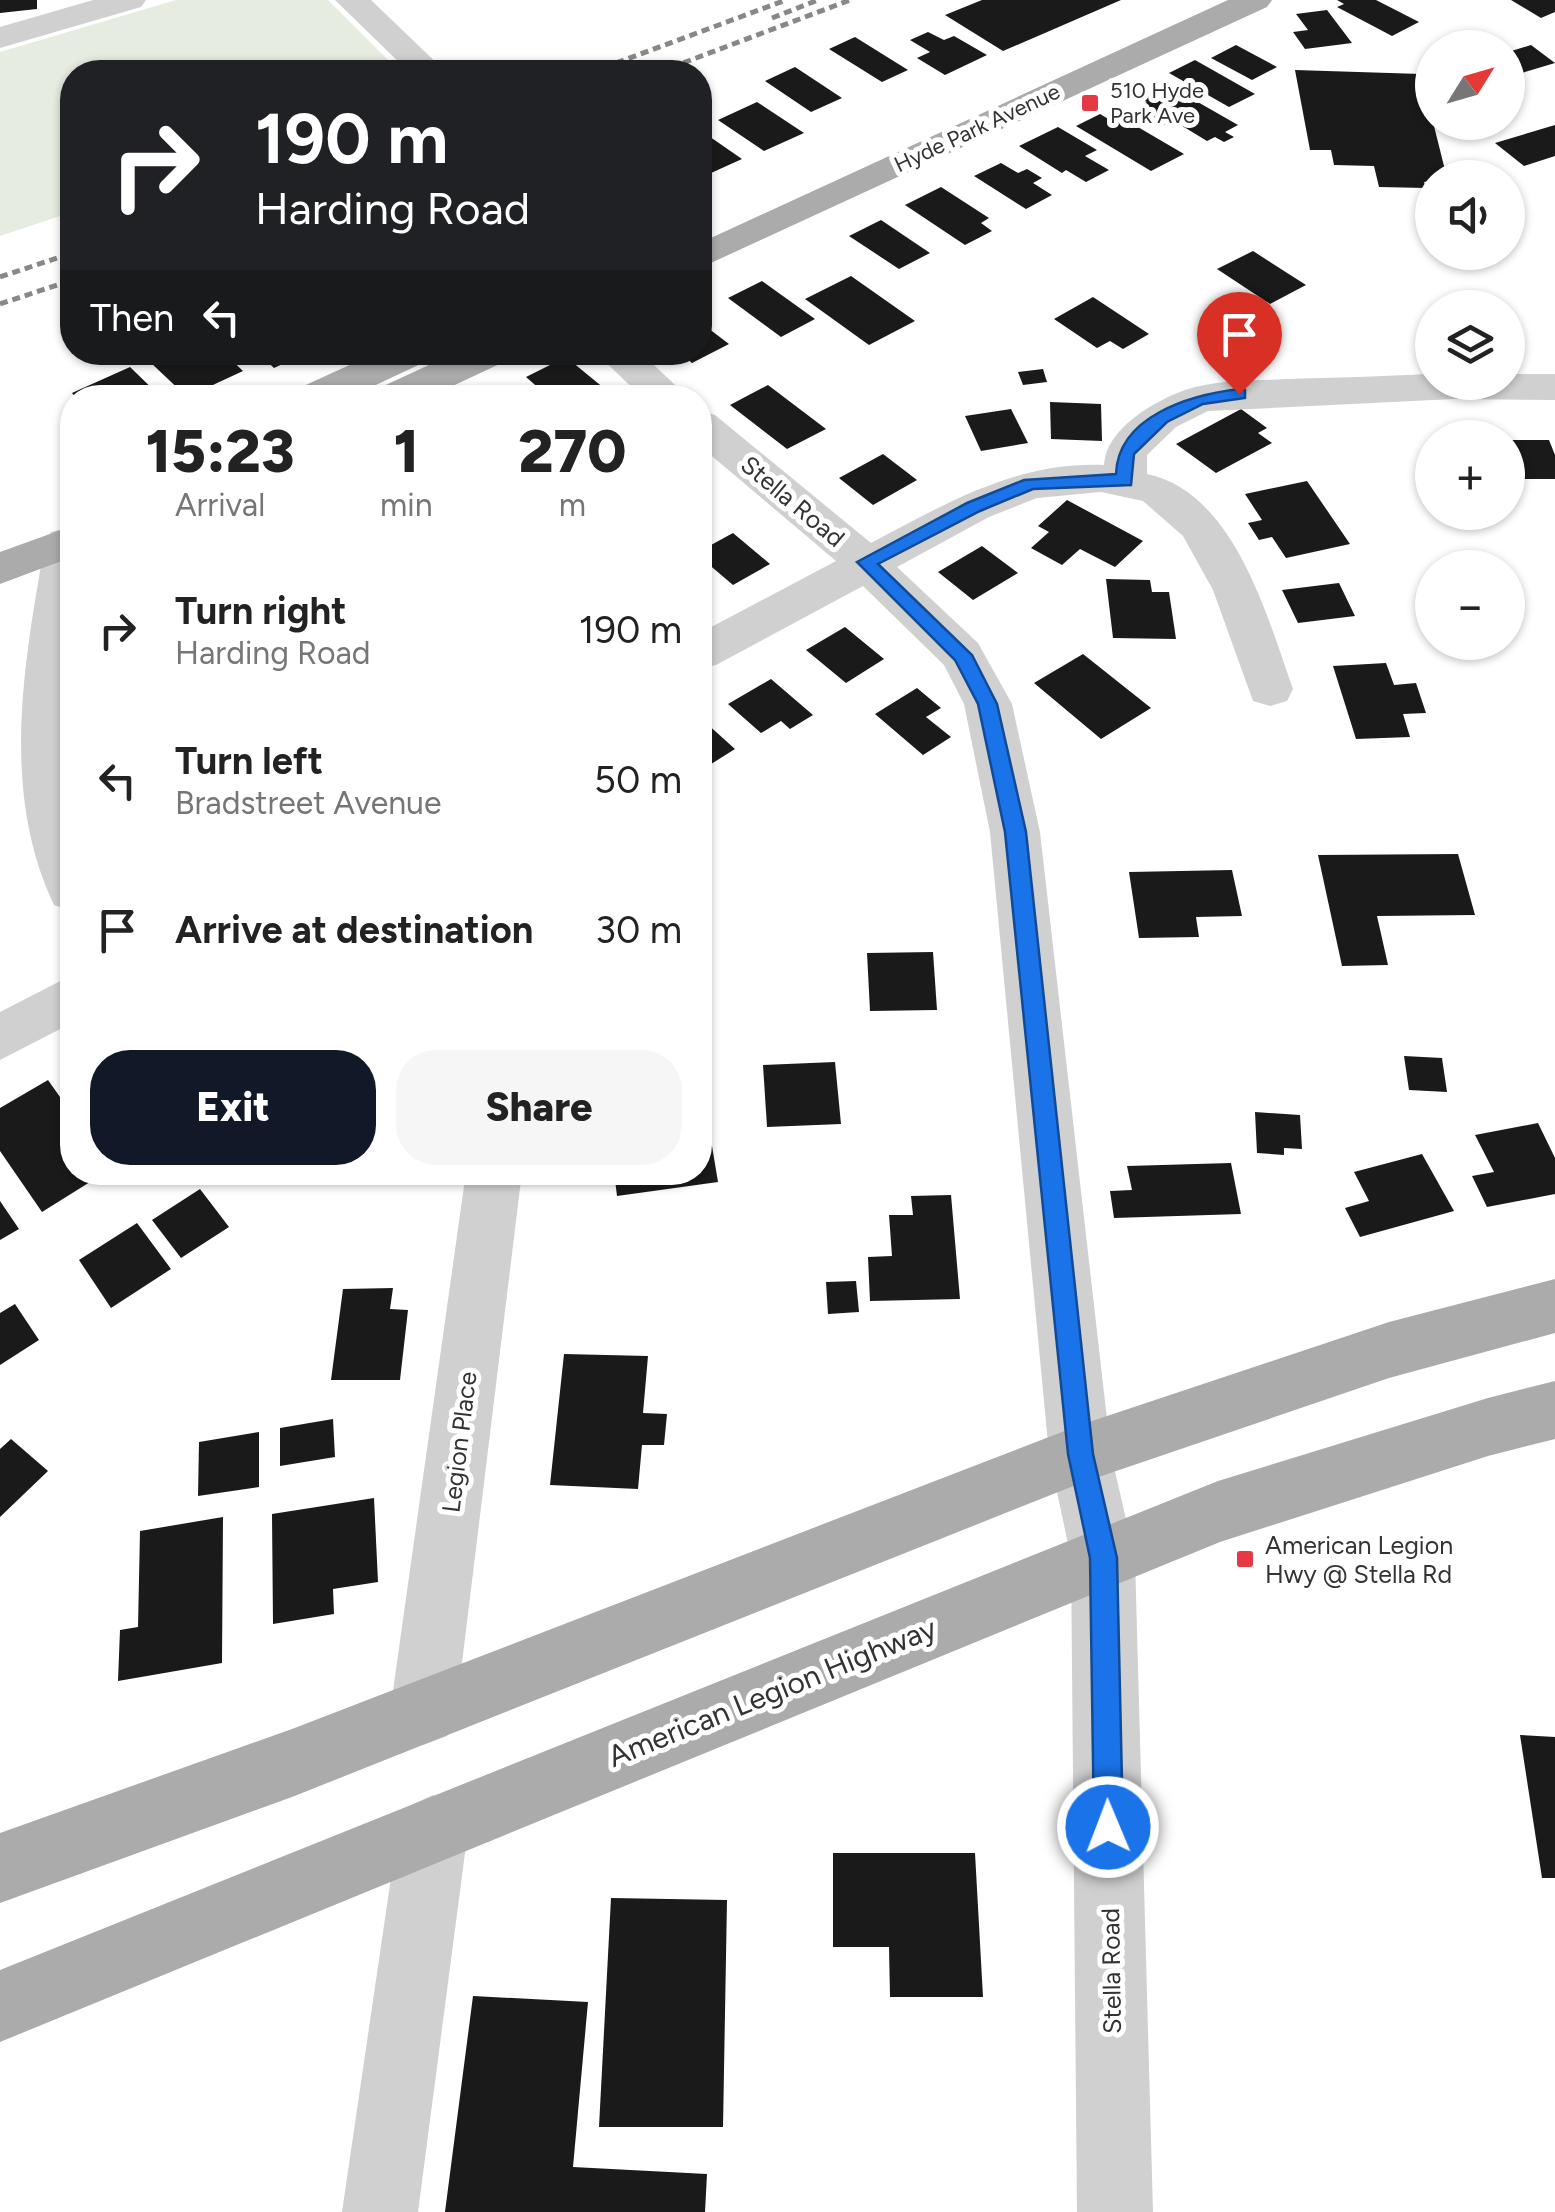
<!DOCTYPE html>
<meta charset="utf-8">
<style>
body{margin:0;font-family:Figtree,sans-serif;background:#f6f6f6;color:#222;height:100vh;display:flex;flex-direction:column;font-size:38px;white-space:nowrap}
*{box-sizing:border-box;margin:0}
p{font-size:32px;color:#767676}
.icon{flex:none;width:55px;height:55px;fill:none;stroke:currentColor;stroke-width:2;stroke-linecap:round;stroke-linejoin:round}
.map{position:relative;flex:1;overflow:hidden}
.panel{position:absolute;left:60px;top:385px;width:652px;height:800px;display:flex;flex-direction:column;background:#fff;border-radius:40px;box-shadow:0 2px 8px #0004}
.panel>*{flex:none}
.guide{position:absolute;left:60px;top:60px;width:652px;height:305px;border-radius:40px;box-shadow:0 2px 8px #0004;background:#202124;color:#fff;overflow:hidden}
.needle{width:65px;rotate:53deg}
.controls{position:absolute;left:1415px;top:30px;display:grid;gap:20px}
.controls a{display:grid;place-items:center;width:110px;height:110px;border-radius:50%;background:#fff;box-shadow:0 2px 8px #0004;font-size:50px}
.pin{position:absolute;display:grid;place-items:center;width:85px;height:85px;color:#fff;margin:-102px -42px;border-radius:50% 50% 50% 0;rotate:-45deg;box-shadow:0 0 10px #0007}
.pin .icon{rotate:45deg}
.me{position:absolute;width:110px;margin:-55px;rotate:359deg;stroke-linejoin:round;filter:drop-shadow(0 0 8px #0008)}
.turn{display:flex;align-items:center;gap:35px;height:210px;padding:0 30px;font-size:45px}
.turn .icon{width:130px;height:130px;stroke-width:2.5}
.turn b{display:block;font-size:70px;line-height:85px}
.then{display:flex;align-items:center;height:95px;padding:0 30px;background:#0003;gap:20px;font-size:38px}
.eta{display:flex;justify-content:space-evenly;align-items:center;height:170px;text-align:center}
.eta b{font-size:60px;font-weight:800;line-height:70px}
.button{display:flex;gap:20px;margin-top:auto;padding:20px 30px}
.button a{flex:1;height:115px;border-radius:40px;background:#111827;color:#fff;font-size:40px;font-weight:800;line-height:115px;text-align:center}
.button a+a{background:#f6f6f6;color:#222}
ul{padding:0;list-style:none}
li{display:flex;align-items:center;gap:30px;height:150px;padding:0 30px}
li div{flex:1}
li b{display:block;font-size:38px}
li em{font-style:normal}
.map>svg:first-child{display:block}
.green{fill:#e6ecdf}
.building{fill:#1a1a1a}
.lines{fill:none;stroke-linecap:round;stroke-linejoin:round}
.minor{fill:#d0d0d0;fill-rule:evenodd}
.major{fill:#ababab;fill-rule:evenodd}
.rail{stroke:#888;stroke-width:5;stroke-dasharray:8 5;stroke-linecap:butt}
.route{fill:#1a73e8;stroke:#114b97;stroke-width:2.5}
.poi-dot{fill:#e63946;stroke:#fff;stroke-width:4}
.labels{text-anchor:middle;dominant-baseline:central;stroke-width:10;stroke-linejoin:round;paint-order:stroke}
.far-poi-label{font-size:22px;fill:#333;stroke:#fff;text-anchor:start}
.far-street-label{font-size:22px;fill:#333;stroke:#fff}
.street-label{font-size:25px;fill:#333;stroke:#fff}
.poi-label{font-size:25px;fill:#333;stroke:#fff;text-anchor:start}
.near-street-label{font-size:30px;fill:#333;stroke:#fff}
</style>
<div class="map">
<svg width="1555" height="2212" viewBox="0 0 1555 2212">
<rect width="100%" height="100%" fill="#fff"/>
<polygon class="green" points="176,0 328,0 400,72 72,72 72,212 0,236 0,52"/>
<g class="building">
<polygon points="0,0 37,0 37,9 0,13"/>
<polygon points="982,0 1121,0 1003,51 945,15"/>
<polygon points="1337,0 1376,0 1419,22 1392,36 1337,7 1344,4"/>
<polygon points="1511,0 1555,0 1555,12 1541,18"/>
<polygon points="1327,10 1352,43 1305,49 1293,32 1308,30 1296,14"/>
<polygon points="928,32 944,40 954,36 987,55 945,75 917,58 930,52 910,40"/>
<polygon points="855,37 908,70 882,82 829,49"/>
<polygon points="1236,45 1277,67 1252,80 1211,58"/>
<polygon points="1531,45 1555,63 1508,77 1508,52"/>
<polygon points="1195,60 1255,94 1229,107 1169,73"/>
<polygon points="795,67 842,98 811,112 765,81"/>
<polygon points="1295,70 1421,74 1447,178 1424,182 1426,188 1379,187 1374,166 1334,165 1331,150 1310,150"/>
<polygon points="1153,88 1164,95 1175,89 1238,125 1225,132 1234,137 1224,142 1215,137 1207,141 1179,124 1171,128 1136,108 1147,102 1137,97"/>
<polygon points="757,102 804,133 764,151 718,120"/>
<polygon points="1100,114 1110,120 1119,116 1184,154 1151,171 1076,126"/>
<polygon points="1555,125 1555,156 1524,166 1495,143"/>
<polygon points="1058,127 1097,150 1085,156 1109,170 1086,182 1066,170 1062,173 1019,146"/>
<polygon points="700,130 742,159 700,178"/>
<polygon points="1001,163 1018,173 1027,169 1042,178 1033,183 1052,195 1026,209 974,176"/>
<polygon points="941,187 989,218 981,223 992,231 965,245 905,205"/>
<polygon points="881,220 930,253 899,269 849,236"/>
<polygon points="1253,251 1306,285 1270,304 1217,269"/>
<polygon points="851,276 915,321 869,345 805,299"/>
<polygon points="762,281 815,319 781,337 728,298"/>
<polygon points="1093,297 1149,334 1123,349 1110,341 1097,348 1054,319"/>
<polygon points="700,322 729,344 692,363 679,352 700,352"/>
<polygon points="171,352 223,352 243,371 187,397 150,362"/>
<polygon points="257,352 308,352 274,368"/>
<polygon points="566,357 616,398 550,398 526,377"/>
<polygon points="130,367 162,398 76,398 72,393"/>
<polygon points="1043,369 1047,382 1023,385 1018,372"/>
<polygon points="768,385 826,429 787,449 730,405"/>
<polygon points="1050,402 1101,404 1102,441 1051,439"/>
<polygon points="1011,409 1028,443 981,451 965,416"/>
<polygon points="1241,409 1267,428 1258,433 1272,443 1216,473 1176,444"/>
<polygon points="1508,440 1549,440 1555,455 1555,479 1514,479 1508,463"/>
<polygon points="883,454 917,480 873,505 839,478"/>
<polygon points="1307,481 1350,544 1286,558 1272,537 1259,540 1248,523 1262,520 1245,494"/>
<polygon points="1067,500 1143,541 1115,567 1080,549 1062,565 1031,548 1049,532 1038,526"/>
<polygon points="733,533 770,564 733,585 700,557 700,551"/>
<polygon points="982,546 1018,573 973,600 938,572"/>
<polygon points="1106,579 1150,580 1152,592 1169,592 1176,639 1113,638"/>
<polygon points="1339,583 1355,616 1298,623 1282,590"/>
<polygon points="845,627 884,659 846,683 806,650"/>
<polygon points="1083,654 1151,708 1101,739 1034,683"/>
<polygon points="1386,663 1394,685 1416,683 1426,713 1403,714 1410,737 1356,739 1333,666"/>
<polygon points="771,679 813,715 790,729 781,721 761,733 728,704"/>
<polygon points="917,688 941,708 926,717 951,737 923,755 875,714"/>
<polygon points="705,722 735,749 700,771 700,725"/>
<polygon points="1458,854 1475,915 1377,916 1388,965 1342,966 1318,855"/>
<polygon points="1232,870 1242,916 1196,917 1199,937 1139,938 1129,872"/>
<polygon points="933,952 937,1010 870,1011 867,953"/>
<polygon points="1404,1056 1442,1058 1447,1092 1409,1090"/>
<polygon points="835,1062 841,1124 767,1127 763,1065"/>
<polygon points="48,1080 72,1114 72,1172 106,1172 42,1212 0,1151 0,1108"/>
<polygon points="1255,1112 1300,1115 1302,1149 1284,1148 1284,1155 1257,1153"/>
<polygon points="1538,1123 1555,1158 1555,1194 1487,1207 1472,1176 1494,1172 1475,1135"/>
<polygon points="711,1140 718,1182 617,1196 614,1172 700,1172 700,1142"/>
<polygon points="1422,1154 1454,1211 1360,1237 1345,1208 1369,1201 1354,1172"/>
<polygon points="1231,1163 1241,1214 1114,1218 1110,1191 1132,1190 1127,1166"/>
<polygon points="200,1189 229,1227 181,1258 152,1220"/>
<polygon points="951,1195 960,1299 870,1301 868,1257 892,1256 889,1215 913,1215 911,1196"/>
<polygon points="0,1201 19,1229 0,1240"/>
<polygon points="137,1223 171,1269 111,1308 79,1260"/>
<polygon points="856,1281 859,1312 828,1314 826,1282"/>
<polygon points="393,1288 390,1309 408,1310 400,1380 331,1380 343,1289"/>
<polygon points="15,1304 39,1340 0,1365 0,1313"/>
<polygon points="564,1354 648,1356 643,1413 667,1414 664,1445 642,1445 638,1489 550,1485"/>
<polygon points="333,1419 335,1457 280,1466 280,1428"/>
<polygon points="259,1432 259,1487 198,1496 199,1442"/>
<polygon points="11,1439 48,1471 0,1517 0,1449"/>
<polygon points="374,1498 378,1582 333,1589 334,1614 273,1624 272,1514"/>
<polygon points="223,1517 222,1663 118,1681 120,1630 138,1627 140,1531"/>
<polygon points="1520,1735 1555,1737 1555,1878 1542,1878"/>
<polygon points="833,1853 975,1853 983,1997 890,1997 889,1947 833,1947"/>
<polygon points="611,1898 727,1900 723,2127 599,2127"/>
<polygon points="473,1996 588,2002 573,2167 707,2174 705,2212 445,2212"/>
</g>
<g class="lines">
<g class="minor">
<polygon points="93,0 146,0 141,7 0,48 0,27"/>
<polygon points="335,0 371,0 446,72 409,72"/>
<polygon points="595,352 640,352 689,398 643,398"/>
<path d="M1432 374V382H1508V374H1555V400L1454 399 1208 411 1176 427 1147 455V474C1234 492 1267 616 1293 689L1287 701 1270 706 1253 701 1213 590 1183 536 1143 501 1101 492 1037 498 989 517 897 567 978 643 1012 704 1040 832 1111 1454 1135 1558 1153 2212H1077L1071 1558 1049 1454 990 832 964 704 944 665 863 586 716 665 700 669V633L836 561 700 446V411L715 415 871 543C945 504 1017 461 1104 465 1106 428 1155 401 1185 390 1216 379 1253 381 1285 379 1334 378 1383 376 1432 374Z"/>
<path d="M67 528 72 530V649L65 718 66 760 72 812V911L54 905C0 791 24 663 45 543L51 532Z"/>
<polygon points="72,975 72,1023 0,1060 0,1012"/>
<polygon points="466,1172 522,1172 456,1712 447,1736 423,1745 399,1736 390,1712"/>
<polygon points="433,1795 457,1806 468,1830 418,2212 342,2212 398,1830 409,1806"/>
</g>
<g class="major">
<polygon points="1228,0 1272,0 1267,7 700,268 700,243"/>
<polygon points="378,352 433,352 427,361 348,398 292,398 297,389"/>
<polygon points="457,352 512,352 506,361 427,398 372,398 377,389"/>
<polygon points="72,526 72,557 0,584 0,552"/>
<polygon points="1555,1279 1555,1333 1389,1378 1081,1483 292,1797 0,1903 0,1833 292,1729 1080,1425 1389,1322"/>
<polygon points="1555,1381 1555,1439 1488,1456 1220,1542 0,2042 0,1970 1218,1481 1488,1398"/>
</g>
<g class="rail">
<polyline points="772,18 818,0"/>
<polyline points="592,72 786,0"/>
<polyline points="659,72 850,0"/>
<polyline points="0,277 72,253"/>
<polyline points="0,304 72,280"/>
</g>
</g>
<path class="route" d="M1239 389 1245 390V398L1203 404 1167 422 1134 454 1131 485 1033 489 980 511 878 564 972 655 997 704 1026 832 1093 1454 1117 1558 1123 1827 1118 1837 1108 1841 1098 1837 1094 1827 1090 1558 1068 1454 1005 832 978 704 955 660 857 562 967 503 1024 480 1116 474C1118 416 1190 395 1239 389Z"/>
<g class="poi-dot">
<rect x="1080" y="93" width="20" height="20" rx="5"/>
<rect x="1235" y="1549" width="20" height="20" rx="5"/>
</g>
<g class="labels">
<g class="far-poi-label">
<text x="1110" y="90">510 Hyde<tspan x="1110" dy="25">Park Ave</tspan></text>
</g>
<g class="far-street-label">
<text transform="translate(977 128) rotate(-25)">Hyde Park Avenue</text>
</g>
<g class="street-label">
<text transform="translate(793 501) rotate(40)">Stella Road</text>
<text transform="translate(459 1442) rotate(-83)">Legion Place</text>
<text transform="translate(1111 1971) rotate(-91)">Stella Road</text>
</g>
<g class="poi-label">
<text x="1265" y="1545">American Legion<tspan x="1265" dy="29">Hwy @ Stella Rd</tspan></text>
</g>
<g class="near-street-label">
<text transform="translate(772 1692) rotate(-22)">American Legion Highway</text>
</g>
</g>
</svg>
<div class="controls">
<a><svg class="needle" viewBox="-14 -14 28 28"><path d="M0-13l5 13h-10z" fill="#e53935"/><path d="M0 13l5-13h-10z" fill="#767676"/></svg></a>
<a><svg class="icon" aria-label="sound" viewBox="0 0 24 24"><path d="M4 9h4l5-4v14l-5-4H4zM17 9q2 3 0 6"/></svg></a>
<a><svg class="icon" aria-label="layers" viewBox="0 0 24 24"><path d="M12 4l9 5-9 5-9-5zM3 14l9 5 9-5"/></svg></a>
<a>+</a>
<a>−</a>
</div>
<div class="pin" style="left:1239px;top:394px;background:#d93025"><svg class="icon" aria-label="arrive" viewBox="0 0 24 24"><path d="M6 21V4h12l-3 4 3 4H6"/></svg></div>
<svg class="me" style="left:1108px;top:1827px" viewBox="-20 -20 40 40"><circle r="17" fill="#1a73e8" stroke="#fff" stroke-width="3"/><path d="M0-11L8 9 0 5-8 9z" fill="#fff"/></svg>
<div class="guide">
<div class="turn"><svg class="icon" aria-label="right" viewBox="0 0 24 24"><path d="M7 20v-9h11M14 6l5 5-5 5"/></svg><div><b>190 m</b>Harding Road</div></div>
<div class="then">Then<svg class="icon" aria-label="left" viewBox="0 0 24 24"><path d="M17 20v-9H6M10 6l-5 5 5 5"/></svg></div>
</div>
<section class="panel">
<div class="eta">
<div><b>15:23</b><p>Arrival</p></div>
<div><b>1</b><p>min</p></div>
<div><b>270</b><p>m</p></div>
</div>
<ul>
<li><svg class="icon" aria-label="right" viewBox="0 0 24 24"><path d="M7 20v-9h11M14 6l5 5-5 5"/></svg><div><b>Turn right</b><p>Harding Road</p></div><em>190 m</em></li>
<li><svg class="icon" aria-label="left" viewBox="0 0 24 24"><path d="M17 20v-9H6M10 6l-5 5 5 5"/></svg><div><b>Turn left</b><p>Bradstreet Avenue</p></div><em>50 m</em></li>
<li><svg class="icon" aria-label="arrive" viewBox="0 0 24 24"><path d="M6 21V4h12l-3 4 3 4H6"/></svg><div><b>Arrive at destination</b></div><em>30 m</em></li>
</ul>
<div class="button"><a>Exit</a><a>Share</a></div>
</section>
</div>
